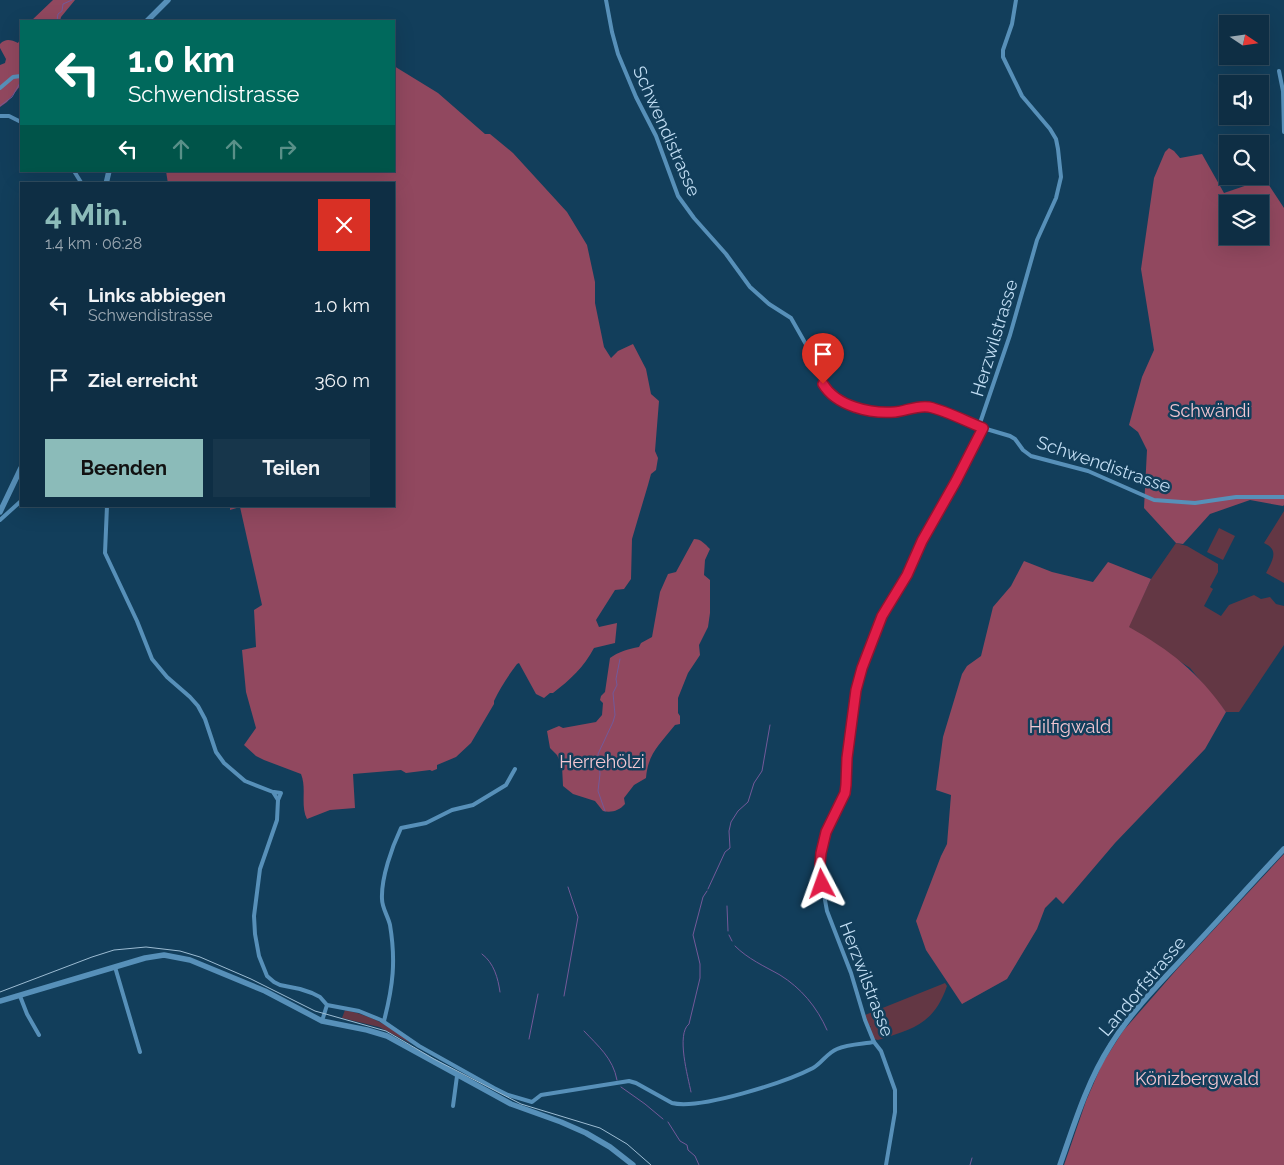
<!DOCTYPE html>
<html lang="de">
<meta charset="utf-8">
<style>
body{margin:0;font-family:Raleway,sans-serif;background:#17364b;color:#f1f3f6;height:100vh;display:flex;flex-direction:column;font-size:19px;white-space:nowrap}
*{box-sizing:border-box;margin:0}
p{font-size:16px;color:#9ba8b2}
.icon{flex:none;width:28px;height:28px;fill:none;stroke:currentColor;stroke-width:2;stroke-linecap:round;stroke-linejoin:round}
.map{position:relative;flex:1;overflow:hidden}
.drawer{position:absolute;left:20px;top:182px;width:375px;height:325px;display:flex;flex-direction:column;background:#0e2e44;border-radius:0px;box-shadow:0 5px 20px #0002,0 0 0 1px #2e4a5d}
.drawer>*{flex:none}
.banner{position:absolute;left:20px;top:20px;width:375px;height:152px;border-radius:0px;box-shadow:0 5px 20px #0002,0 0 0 1px #2e4a5d;background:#00695c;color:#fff;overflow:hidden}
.needle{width:32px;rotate:103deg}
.tools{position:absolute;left:1219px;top:15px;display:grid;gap:10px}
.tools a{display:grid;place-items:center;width:50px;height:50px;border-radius:0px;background:#0e2e44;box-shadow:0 5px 20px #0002,0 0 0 1px #2e4a5d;font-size:25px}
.pin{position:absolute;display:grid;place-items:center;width:42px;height:42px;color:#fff;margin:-51px -21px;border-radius:50% 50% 50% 0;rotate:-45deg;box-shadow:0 0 5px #0007}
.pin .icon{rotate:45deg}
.me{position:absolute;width:55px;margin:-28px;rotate:356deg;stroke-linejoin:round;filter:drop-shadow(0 0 4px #0008)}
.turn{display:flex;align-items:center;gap:18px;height:105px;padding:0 25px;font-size:22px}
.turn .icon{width:65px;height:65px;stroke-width:2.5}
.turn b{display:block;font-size:35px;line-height:42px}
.lanes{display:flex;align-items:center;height:48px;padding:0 25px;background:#0003;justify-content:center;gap:25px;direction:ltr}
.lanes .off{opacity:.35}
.round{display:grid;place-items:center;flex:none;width:52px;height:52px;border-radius:0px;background:#17364b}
.overview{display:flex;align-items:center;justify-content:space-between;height:85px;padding:0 25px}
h1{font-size:30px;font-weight:700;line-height:38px;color:#8bbbb9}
.primary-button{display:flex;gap:10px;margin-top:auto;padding:10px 25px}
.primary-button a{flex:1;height:58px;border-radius:0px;background:#8bbbb9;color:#111;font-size:20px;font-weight:700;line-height:58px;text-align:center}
.primary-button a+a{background:#17364b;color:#f1f3f6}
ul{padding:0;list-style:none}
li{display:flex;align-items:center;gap:15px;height:75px;padding:0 25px}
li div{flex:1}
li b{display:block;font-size:19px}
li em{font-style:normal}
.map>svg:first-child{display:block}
.green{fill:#633744}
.forest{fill:#91485f;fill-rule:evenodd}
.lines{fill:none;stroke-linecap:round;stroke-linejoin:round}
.stream{stroke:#735999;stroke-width:1}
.street{stroke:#5790b9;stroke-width:4}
.secondary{stroke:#5790b9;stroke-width:5.5}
.rail{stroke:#9cbcd3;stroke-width:1}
.route-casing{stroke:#92132f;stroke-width:12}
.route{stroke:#e11d48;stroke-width:9}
.labels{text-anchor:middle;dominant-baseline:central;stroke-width:5;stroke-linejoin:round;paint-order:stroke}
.street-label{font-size:18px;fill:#c1ddf3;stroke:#123e5b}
.park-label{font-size:18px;fill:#f2c6d1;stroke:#123e5b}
</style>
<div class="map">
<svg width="1284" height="1165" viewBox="0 0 1284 1165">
<rect width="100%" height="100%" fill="#123e5b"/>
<g class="green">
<path d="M1284 511V583L1266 573C1272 561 1280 550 1264 543Z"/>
<polygon points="1219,528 1235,536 1223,560 1207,552"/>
<polygon points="1176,543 1187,546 1218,564 1218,572 1210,587 1213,589 1204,606 1221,616 1229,605 1254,595 1261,599 1270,597 1276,604 1284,606 1284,645 1239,712 1226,712 1190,668 1128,627 1151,579"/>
<path d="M945 983 947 986C934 1024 913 1029 878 1040L874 1039 869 1028 871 1026H868L865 1015Z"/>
<path d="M345 1010C372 1016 388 1025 410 1042V1043L379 1027 342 1018Z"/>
</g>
<g class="forest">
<polygon points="53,0 75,0 61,17 60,21 31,21"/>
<path d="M21 38V85L7 102 0 107V65L5 63 6 59 0 48V44C6 38 11 40 18 43Z"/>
<path d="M394 66 438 93 485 134H490L513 153 567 212 587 245 595 282V303L604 347 611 358 618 351 633 344 646 369 651 394 659 401 655 451 658 458 656 470 651 474 648 485 637 522 632 539 631 579 624 589 615 590 596 620 599 627 617 623 615 643 594 648C584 667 570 680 553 693H550L544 698 536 694 519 663 517 664C508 676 500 688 494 701V704L471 743 456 757 437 765V769L432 771 430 770 406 773 401 770 353 774 355 808 330 810 307 819C300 806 307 788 301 774L264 760 256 756 244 745 256 728 246 692 242 650 256 647 254 610 262 605 240 507 230 510V506H394V184H168L166 171H394Z"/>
<path d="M1169 148 1174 151 1180 158 1202 154 1224 193 1265 179 1284 208V505L1283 506 1250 500 1210 514 1183 544 1176 543 1144 508 1147 450 1138 432 1129 425 1142 377 1154 350 1141 269 1154 178 1165 152ZM1228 204H1260V236H1228Z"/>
<path d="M694 539C701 539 705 544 710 549L705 560 704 575 710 580V613L708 627 699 645 700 655 688 673 678 698V713L680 716V724L675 725C660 744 648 753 646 778L634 785 624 798 625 804C619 811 611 813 603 811L595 801 573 794 563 786 562 766 557 755 550 748 547 731 559 726 563 728 596 722 602 715 603 703 600 700 601 696 605 692 610 658C618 652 628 649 639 647L641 643 652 637 660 592 668 574 676 572Z"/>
<path d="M1024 561 1052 572 1093 582 1108 562 1151 579 1129 627C1171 651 1197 671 1226 712L1205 749 1115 843 1063 904 1056 897 1045 908 1037 929 1007 979 962 1004 926 950 916 921 941 856 947 844 951 795 936 790 943 737 962 674 967 666 981 656 993 607 1011 586Z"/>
<polygon points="1284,854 1284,1165 1064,1165 1086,1101 1102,1064 1123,1031 1178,968"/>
</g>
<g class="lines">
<g class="stream">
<polyline points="57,21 58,14 62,11 63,4 72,0"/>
<polyline points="0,106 12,97 20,83"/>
<polyline points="605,811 598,791 600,774 598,754 613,722 615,715 613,693 617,685 616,679 620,659"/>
<polyline points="708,889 725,852 730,848 729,831 731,822 738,811 748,802 754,783 762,771 770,725"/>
<polyline points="727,906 728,931"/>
<polyline points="729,935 732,941"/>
<path d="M735 946C748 959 764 966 780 975 801 988 817 1007 827 1030"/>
<path d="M482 954C494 963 498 978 500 992"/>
<polyline points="564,996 578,917 568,887"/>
<path d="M584 1031C598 1046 613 1058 617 1080"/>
<polyline points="529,1039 538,994"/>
<polyline points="621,1087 645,1104 663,1119"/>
<path d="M691 1092C688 1077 676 1034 689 1024L700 978V964L693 935 703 897 707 891"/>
<polyline points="668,1122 680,1141 687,1145 688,1150 695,1156 699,1165"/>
<polyline points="970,1165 972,1158"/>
</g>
<g class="street">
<polyline points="606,0 612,32 618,54 636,97 656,136 678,196 694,218 726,254 750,287 769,304 791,318 812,355 823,384 833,396 849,405 873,411 895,412 919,407 935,409 983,428 1010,436 1015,439 1023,450 1031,456 1088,471 1154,500 1195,503 1236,497 1284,497"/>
<polyline points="1279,71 1283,91 1284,132"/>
<polyline points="0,88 13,77 21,76"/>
<polyline points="0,116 9,116 21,122"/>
<polyline points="74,171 82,184"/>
<polyline points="979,426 1010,335 1037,240 1056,198 1061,177 1058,149 1056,139 1050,129 1022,96 1003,57 1003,50 1012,24 1016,0"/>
<path d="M107 506 105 553 137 621 152 659 167 677 190 697 198 706 205 719 216 752 224 763 245 781 273 792 278 800 277 820 260 869 254 916 255 934 259 956 267 976 274 982 280 985 300 989 312 993 320 997 327 1005 359 1011 381 1020 419 1046 494 1088 508 1095 532 1102 541 1095 629 1081 636 1083 672 1103C700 1110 786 1082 813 1068 822 1063 827 1053 837 1049 848 1044 862 1044 874 1042"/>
<polyline points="0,520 21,501"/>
<polyline points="274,792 281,793 278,800"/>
<polyline points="115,967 140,1052"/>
<polyline points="20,996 27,1014 39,1035"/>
<polyline points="322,1021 327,1005"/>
<path d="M384 1021C393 986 396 961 390 925 388 916 382 908 382 899 381 878 392 847 401 828L426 823 452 810 473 805 506 785 515 769"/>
<polyline points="453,1106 457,1076"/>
<polyline points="886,1165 895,1112 895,1090 881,1051 874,1042 865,1020 851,973 827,911 820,873 821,853 826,832 845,793 847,785 847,758 856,690 862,668 877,628 888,604 907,575 922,541 961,471 983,428"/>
</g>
<g class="secondary">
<polyline points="147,21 168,0"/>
<polyline points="106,184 109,171"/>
<polyline points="0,512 21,468"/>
<polyline points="0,1001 145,958 164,955 190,960 265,991 322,1021 367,1030 387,1036 511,1104 561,1122 586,1133 610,1147 633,1165"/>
<path d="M1060 1165C1074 1125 1087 1082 1110 1046 1130 1013 1157 986 1183 958 1217 922 1250 885 1284 849"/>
</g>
<polyline class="rail" points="0,992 92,957 114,950 146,947 180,951 200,957 251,979 315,1011 386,1031 434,1059 521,1104 600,1128 627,1144 651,1165"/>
</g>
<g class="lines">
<defs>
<path id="route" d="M822 884 820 864 821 853 826 832 845 793 846 785 847 758 856 690 862 668 882 616 907 575 922 541 956 481 983 428C965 421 947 411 929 407 917 405 906 411 895 412 870 414 836 406 823 384"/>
</defs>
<use href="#route" class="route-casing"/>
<use href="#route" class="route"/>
</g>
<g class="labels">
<g class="street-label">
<text transform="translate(667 131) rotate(66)">Schwendistrasse</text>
<text transform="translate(994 338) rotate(-73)">Herzwilstrasse</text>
<text transform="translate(1104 464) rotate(19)">Schwendistrasse</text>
<text transform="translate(867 979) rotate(69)">Herzwilstrasse</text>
<text transform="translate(1142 986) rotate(-50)">Landorfstrasse</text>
</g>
<g class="park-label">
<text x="1210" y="410">Schwändi</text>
<text x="1070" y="726">Hilfigwald</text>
<text x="602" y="761">Herrehölzi</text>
<text x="1197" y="1078">Könizbergwald</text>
</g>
</g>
</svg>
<div class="tools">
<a><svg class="needle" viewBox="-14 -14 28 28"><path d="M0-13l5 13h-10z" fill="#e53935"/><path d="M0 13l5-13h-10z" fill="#9ba8b2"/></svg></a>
<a><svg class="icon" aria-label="sound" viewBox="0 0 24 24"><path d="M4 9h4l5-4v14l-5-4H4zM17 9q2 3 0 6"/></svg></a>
<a><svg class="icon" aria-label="search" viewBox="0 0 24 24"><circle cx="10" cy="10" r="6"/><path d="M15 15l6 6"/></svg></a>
<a><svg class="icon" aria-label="layers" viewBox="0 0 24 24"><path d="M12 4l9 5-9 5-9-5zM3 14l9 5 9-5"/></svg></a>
</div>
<div class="pin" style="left:823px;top:384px;background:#d93025"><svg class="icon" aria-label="arrive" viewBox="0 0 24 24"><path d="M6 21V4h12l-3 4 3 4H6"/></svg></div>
<svg class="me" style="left:822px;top:884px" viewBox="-20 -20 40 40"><path d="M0-17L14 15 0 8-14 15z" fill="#e11d48" stroke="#fff" stroke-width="4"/></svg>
<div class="banner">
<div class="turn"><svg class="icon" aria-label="left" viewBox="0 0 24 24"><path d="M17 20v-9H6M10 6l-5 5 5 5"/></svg><div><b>1.0 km</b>Schwendistrasse</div></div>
<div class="lanes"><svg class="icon" aria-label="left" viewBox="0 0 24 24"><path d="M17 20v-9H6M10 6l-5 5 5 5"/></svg><svg class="icon off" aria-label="ahead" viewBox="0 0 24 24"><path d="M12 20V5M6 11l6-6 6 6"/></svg><svg class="icon off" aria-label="ahead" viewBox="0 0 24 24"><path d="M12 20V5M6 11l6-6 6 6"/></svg><svg class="icon off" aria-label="right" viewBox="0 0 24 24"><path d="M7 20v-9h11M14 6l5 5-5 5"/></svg></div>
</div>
<section class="drawer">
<div class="overview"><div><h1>4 Min.</h1><p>1.4 km · 06:28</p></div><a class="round" style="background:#d93025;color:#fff"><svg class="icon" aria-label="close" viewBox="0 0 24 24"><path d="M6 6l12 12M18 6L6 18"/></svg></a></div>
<ul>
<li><svg class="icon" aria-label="left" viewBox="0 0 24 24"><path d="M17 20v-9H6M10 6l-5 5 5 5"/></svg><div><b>Links abbiegen</b><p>Schwendistrasse</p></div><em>1.0 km</em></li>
<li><svg class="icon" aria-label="arrive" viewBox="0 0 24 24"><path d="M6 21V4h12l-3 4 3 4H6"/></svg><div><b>Ziel erreicht</b></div><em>360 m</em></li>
</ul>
<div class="primary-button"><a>Beenden</a><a>Teilen</a></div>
</section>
</div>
